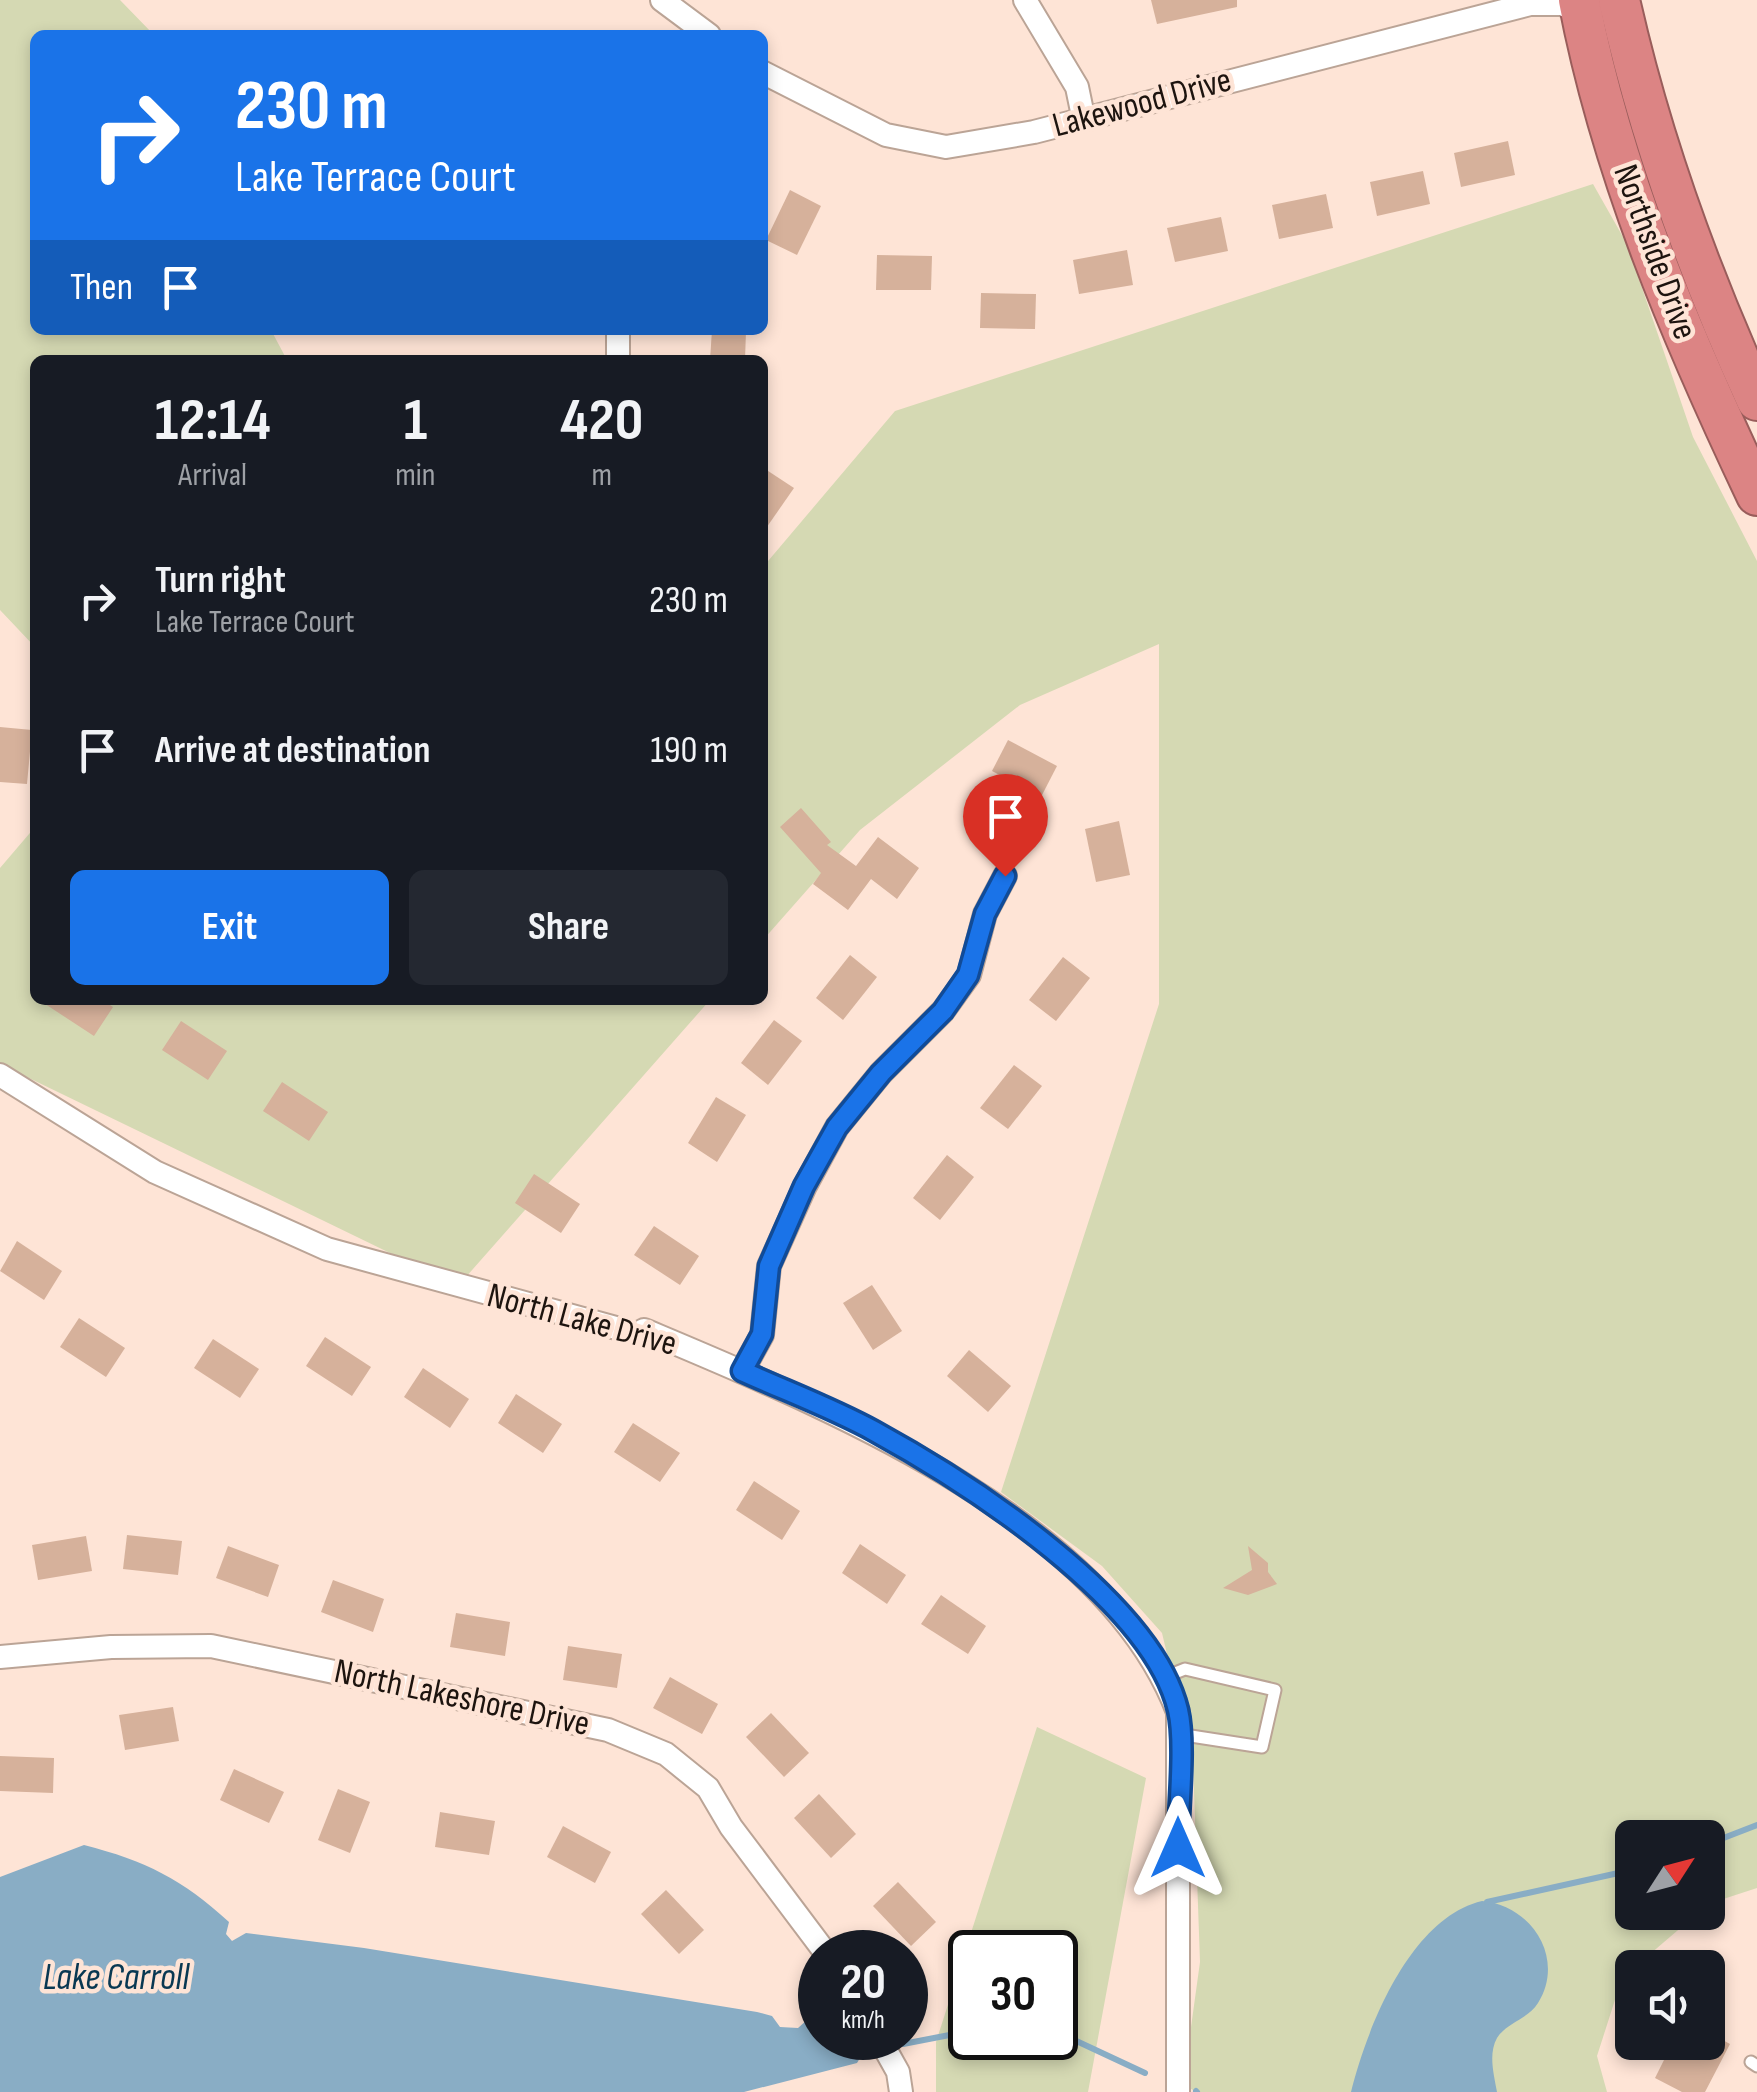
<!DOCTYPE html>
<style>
body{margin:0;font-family:"Sofia Sans Condensed",sans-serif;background:#242831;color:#f1f3f6;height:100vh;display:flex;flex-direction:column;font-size:38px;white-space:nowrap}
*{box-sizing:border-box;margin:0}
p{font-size:32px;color:#9ea1a6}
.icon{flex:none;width:55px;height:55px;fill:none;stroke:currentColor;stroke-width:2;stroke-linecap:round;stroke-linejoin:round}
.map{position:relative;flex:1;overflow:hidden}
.details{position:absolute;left:30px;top:355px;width:738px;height:650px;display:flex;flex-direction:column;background:#171b24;border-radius:15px;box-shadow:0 5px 15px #0003}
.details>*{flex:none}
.hud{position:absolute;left:30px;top:30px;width:738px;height:305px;border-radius:15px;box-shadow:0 5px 15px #0003;background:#1a73e8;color:#fff;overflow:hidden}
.needle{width:65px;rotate:54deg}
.controls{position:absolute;left:1615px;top:1820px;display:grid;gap:20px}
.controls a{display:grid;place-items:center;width:110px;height:110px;border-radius:15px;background:#171b24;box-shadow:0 5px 15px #0003;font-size:50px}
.speed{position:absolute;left:798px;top:1930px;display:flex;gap:20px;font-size:50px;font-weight:700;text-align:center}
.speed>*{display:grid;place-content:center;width:130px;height:130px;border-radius:50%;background:#171b24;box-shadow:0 5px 15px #0003;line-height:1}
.speed small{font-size:25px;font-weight:400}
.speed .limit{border:5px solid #111;border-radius:15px;background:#fff;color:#111}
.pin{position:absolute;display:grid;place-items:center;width:85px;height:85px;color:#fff;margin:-102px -42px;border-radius:50% 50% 50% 0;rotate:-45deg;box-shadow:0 0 10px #0007}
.pin .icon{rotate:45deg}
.me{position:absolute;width:110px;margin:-55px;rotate:0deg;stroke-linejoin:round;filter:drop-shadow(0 0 8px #0008)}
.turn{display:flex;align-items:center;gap:35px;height:210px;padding:0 40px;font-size:45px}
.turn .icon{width:130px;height:130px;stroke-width:2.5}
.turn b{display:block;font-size:70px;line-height:85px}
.then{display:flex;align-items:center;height:95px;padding:0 40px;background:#0003;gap:20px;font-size:38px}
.eta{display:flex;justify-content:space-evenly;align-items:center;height:170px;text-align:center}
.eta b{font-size:60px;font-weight:700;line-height:70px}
.action{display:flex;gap:20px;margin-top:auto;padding:20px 40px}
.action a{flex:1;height:115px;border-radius:15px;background:#1a73e8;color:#fff;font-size:40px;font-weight:700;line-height:115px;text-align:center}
.action a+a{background:#242831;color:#f1f3f6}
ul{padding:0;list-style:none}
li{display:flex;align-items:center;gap:30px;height:150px;padding:0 40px}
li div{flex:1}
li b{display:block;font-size:38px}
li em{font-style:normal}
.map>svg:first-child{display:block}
.green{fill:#d5d9b3;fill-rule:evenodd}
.water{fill:#89adc5}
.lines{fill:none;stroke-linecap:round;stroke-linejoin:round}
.stream{stroke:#89adc5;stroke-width:6}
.building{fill:#d6b19b}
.lane-casing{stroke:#bba496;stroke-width:15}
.street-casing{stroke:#bba496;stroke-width:26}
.highway-casing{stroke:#995d5b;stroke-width:44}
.lane{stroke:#fff;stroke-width:11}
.street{stroke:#fff;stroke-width:22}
.highway{stroke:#dc8484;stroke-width:40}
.route-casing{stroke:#114b97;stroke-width:25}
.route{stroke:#1a73e8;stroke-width:18}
.labels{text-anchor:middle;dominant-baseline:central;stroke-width:9;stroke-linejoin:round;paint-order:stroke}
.street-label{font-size:35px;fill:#1d140f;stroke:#fee4d6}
.water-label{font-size:38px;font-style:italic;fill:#093852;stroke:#fee4d6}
</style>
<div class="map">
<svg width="1757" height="2092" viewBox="0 0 1757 2092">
<rect width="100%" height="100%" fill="#fee4d6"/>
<g class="green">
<polygon points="0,0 120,0 154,35 35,35 35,330 271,330 287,360 35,360 35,647 0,610"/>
<polygon points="1593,184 1627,244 1693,437 1757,561 1757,1888 1708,1904 1708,1838 1632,1838 1632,1912 1698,1913 1622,1978 1597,2056 1607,2092 1197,2092 1183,2085 1200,1962 1193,1763 1162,1633 1102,1566 1001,1492 1159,1004 1159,644 1020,705 860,830 763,940 763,567 895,411"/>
<polygon points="35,827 35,1000 710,1000 458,1286 0,1064 0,868"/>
<path d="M1037 1727 1146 1778 1088 2092H936V2042ZM1055 1952V2038H970V1952Z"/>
</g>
<g class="water">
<path d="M84 1845C146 1861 182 1879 229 1922L226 1934 232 1941 246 1933 364 1948 757 2012 772 2016 780 2027 798 2028 807 2020 820 2022V2038H852L860 2058 857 2063 744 2092H0V1877Z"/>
<path d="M1482 1901C1531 1905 1566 1958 1538 2003 1527 2020 1507 2022 1497 2038 1488 2054 1494 2075 1497 2092H1351C1367 2028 1410 1918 1482 1901Z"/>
</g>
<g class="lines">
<g class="stream">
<polyline points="1708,1844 1757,1825"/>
<polyline points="1487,1902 1632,1870"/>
<polyline points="1055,2031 1145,2073"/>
<polyline points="903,2044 970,2031"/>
<polyline points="1196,2091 1197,2092"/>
</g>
</g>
<g class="building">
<polygon points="1151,0 1237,0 1237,7 1157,24"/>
<polygon points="1508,141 1515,175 1461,187 1454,153"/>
<polygon points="1423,171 1430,204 1377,216 1370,182"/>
<polygon points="790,190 821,206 797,255 766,240"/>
<polygon points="1326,194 1333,228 1279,239 1272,205"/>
<polygon points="1221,217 1228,251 1175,262 1167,228"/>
<polygon points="1127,250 1133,285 1079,294 1073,260"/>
<polygon points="877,255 932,256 931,290 876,290"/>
<polygon points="981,293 1036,294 1035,329 980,328"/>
<polygon points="712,330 746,331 745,360 710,360"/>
<polygon points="762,467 794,488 762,534"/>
<polygon points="0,727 32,730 27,784 0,782"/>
<polygon points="1008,740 1057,766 1041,797 992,771"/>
<polygon points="801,808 831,842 827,845 856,866 878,837 919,868 897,899 871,879 848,910 813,884 821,873 780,827"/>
<polygon points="1119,821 1130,875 1096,882 1085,829"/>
<polygon points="850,955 877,977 843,1020 816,998"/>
<polygon points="1063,957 1090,978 1056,1021 1029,1000"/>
<polygon points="39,1000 102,1000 113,1007 94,1036"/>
<polygon points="774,1020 802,1041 768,1085 741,1063"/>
<polygon points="181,1021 227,1051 208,1080 162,1050"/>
<polygon points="1014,1065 1042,1086 1008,1129 980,1108"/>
<polygon points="282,1082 328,1112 309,1141 263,1111"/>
<polygon points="716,1097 746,1115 717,1162 688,1143"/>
<polygon points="947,1155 974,1177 940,1220 913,1198"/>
<polygon points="534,1174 580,1204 561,1233 515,1203"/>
<polygon points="654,1226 699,1256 680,1285 634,1255"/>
<polygon points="17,1241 62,1271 44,1300 0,1271"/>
<polygon points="872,1285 902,1331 873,1350 843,1303"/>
<polygon points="79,1318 125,1348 106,1377 60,1347"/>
<polygon points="325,1337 371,1367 352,1396 306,1366"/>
<polygon points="213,1339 259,1369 240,1398 194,1368"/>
<polygon points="969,1350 1011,1386 988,1412 947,1376"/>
<polygon points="423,1368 469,1399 450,1428 404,1397"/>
<polygon points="516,1394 562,1424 543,1453 498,1423"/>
<polygon points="633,1423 680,1453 660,1482 614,1452"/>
<polygon points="754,1481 800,1511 782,1540 736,1510"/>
<polygon points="127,1535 182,1541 178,1575 123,1569"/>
<polygon points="86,1536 92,1571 38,1580 32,1545"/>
<polygon points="860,1544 906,1575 887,1604 842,1573"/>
<polygon points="228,1546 279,1565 268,1597 216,1578"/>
<polygon points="1248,1546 1268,1563 1268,1572 1277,1584 1248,1595 1223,1588 1252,1570"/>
<polygon points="333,1580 384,1599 373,1632 321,1612"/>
<polygon points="941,1595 986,1626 968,1654 921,1624"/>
<polygon points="456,1613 510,1622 505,1656 450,1647"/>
<polygon points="568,1646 622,1654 617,1688 563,1680"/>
<polygon points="670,1677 718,1704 702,1734 653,1708"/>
<polygon points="173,1707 179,1741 125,1750 119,1715"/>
<polygon points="771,1713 809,1753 784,1777 746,1737"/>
<polygon points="0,1756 54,1758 53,1793 0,1791"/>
<polygon points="234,1769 284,1792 269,1823 220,1800"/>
<polygon points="338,1789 370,1802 350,1853 318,1840"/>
<polygon points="819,1794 856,1834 831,1858 794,1818"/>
<polygon points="440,1812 495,1821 489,1855 435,1847"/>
<polygon points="563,1826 611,1852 595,1883 547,1857"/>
<polygon points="898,1882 936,1922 911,1946 873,1906"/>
<polygon points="666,1890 704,1930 679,1954 641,1914"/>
<polygon points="1708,2032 1730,2044 1705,2092 1682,2092 1655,2078 1673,2042 1708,2042"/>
</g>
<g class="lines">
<defs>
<g id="lane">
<polyline points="1165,1677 1185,1669 1275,1690 1262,1747 1178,1734"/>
<polyline points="1751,2062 1757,2066"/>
</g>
<g id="street">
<polyline points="662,0 709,35"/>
<polyline points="1025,0 1077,87 1083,116"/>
<polyline points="762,72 886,135 946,147 1034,132 1530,4 1562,4 1581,13"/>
<polyline points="618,360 618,330"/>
<path d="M0 1075 155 1172 327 1249 638 1334 644 1330C824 1406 1103 1517 1178 1712V2092"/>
<polyline points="742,1371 762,1335 769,1266 805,1186 837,1127 881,1073 943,1011 969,975 985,914 1005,876"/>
<polyline points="0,1657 111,1647 211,1646 608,1730 666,1754 708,1788 731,1827 825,1952"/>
<polyline points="879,2038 898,2072 901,2092"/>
</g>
<g id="highway">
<path d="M1579 0C1612 173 1682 337 1757 495"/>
<path d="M1619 0C1650 138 1698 271 1757 400"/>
</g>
</defs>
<use href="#lane" class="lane-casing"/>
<use href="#street" class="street-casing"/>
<use href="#highway" class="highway-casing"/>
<use href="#lane" class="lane"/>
<use href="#street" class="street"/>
<use href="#highway" class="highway"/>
</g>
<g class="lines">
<defs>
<path id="route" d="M1005 876 985 914 968 975 943 1011 881 1073 837 1127 804 1186 769 1266 762 1334 742 1371C786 1391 832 1408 874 1431 969 1483 1152 1601 1178 1710 1186 1743 1178 1811 1178 1848"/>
</defs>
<use href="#route" class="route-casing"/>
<use href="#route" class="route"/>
</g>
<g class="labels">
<g class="street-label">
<text transform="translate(1142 103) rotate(-15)">Lakewood Drive</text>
<text transform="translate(1655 252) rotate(70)">Northside Drive</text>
<text transform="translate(582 1320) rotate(15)">North Lake Drive</text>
<text transform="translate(462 1698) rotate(12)">North Lakeshore Drive</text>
</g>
<g class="water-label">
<text x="116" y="1977">Lake Carroll</text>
</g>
</g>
</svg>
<div class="controls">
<a><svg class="needle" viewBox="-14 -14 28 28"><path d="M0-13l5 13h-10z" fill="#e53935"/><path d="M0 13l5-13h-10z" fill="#9ea1a6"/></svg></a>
<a><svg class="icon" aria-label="sound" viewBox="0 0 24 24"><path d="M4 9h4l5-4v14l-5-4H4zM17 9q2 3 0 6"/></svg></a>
</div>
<div class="speed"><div>20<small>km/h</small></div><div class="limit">30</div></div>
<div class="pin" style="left:1005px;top:876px;background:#d93025"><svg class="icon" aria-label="arrive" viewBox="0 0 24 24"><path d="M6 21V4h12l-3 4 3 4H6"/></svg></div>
<svg class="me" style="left:1178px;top:1848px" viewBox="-20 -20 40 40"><path d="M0-17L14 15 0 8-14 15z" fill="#1a73e8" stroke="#fff" stroke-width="4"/></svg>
<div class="hud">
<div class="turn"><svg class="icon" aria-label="right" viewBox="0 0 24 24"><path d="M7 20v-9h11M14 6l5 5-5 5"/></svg><div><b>230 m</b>Lake Terrace Court</div></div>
<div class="then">Then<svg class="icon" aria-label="arrive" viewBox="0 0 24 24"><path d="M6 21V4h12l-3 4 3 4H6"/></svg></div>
</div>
<section class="details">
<div class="eta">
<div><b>12:14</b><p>Arrival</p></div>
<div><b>1</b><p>min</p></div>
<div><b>420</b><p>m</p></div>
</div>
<ul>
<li><svg class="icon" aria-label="right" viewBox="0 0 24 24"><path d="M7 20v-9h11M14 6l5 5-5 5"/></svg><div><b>Turn right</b><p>Lake Terrace Court</p></div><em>230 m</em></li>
<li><svg class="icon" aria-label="arrive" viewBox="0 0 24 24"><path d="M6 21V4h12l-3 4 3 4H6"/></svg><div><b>Arrive at destination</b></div><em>190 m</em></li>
</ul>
<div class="action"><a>Exit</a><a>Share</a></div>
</section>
</div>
